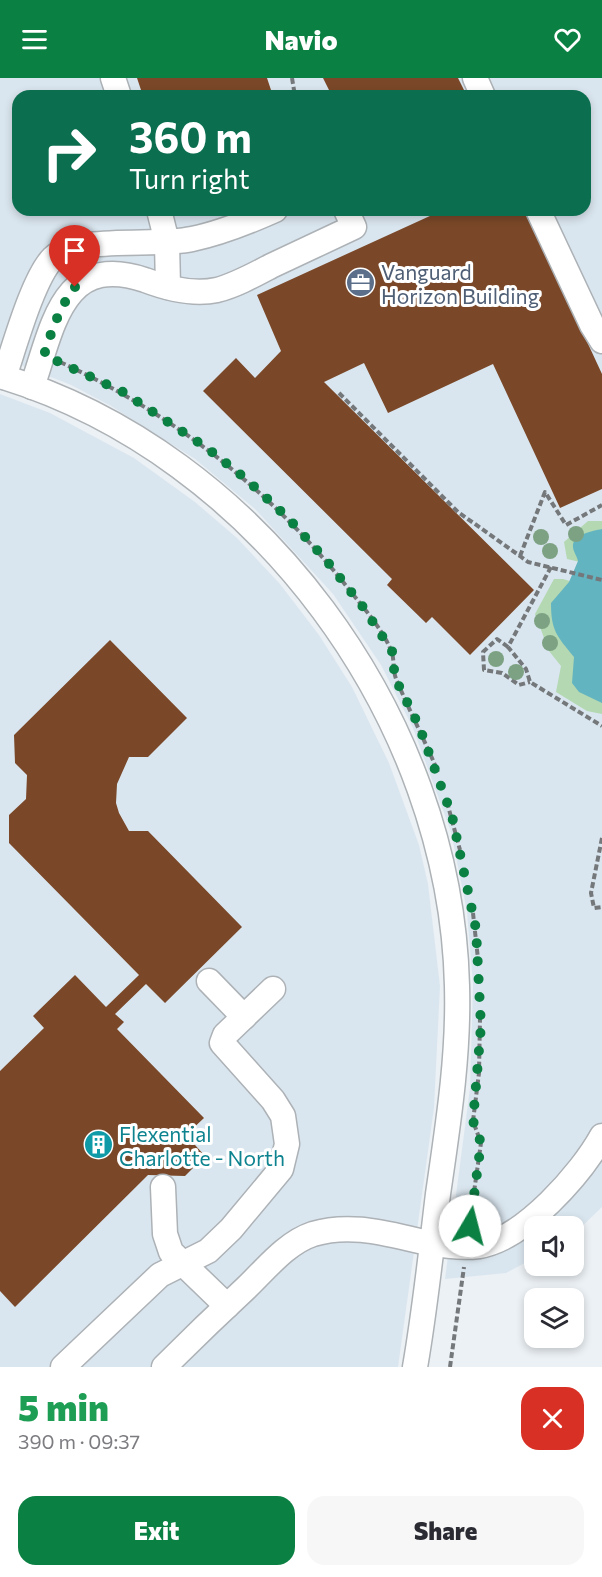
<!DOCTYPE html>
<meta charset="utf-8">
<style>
body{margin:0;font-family:Commissioner,sans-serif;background:#f7f7f7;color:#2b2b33;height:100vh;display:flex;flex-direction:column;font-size:22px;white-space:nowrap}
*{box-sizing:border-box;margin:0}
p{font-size:20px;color:#7c7c81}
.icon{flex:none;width:33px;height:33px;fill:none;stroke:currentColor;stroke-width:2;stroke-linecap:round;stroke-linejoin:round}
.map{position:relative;height:1289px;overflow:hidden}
.details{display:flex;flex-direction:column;background:#fff;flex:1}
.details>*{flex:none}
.banner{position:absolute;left:12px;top:12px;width:579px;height:126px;border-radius:18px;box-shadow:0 3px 9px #0003;background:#0b6e4f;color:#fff;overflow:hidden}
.controls{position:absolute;left:524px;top:1138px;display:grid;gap:12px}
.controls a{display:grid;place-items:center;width:60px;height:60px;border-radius:12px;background:#fff;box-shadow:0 3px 9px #0003;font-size:30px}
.pin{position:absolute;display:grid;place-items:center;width:51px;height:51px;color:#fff;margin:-62px -26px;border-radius:50% 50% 50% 0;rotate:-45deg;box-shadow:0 0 6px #0007}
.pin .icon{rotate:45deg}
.me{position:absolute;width:66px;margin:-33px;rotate:8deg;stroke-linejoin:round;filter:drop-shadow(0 0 4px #0008)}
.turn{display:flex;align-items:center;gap:21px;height:126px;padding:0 18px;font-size:27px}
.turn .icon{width:78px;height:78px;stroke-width:2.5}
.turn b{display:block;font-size:42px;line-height:51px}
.round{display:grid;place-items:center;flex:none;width:63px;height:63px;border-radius:18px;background:#f7f7f7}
.overview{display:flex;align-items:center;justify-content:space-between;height:102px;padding:0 18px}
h1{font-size:36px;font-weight:800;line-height:45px;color:#1e9e55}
.primary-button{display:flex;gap:12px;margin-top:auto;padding:12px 18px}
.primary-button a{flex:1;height:69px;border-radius:18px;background:#0b8043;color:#fff;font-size:24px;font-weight:800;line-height:69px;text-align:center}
.primary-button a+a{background:#f7f7f7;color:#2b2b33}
header{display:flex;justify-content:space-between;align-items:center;height:78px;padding:0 18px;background:#0b8043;color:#fff;font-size:27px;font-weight:800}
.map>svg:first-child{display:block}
.built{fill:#dae6ef;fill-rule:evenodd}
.green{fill:#b3d8b2}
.water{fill:#63b4c1}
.building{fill:#7a4828}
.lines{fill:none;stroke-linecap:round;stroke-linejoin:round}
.minor-casing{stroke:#adb2b6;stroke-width:27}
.path{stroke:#75787a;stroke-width:4;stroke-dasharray:6 3;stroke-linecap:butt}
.minor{stroke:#fff;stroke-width:24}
.tree{fill:#7da283}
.route{stroke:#0b8043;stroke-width:10;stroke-dasharray:0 18}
.labels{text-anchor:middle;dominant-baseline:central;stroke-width:6;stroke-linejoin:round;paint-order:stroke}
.service-label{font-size:21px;fill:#4e5e75;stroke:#fff;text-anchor:start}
.culture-label{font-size:21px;fill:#0d838f;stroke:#fff;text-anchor:start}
</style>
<header><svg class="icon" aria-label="menu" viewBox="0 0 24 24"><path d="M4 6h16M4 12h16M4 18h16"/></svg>Navio<svg class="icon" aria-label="heart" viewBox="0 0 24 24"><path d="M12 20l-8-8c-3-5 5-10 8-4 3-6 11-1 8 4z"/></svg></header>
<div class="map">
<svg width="602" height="1289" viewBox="0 0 602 1289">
<rect width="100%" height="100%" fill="#ecf1f5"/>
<g class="built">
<path d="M0 0H602V1129L573 1157V1149H534V1180L506 1195 445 1201 470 1010 473 906 467 834 451 754 413 650 381 587 333 516 255 431 195 381 111 328 71 307 0 279ZM18 18H585V132H18Z"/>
<polygon points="0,316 50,335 134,380 195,424 237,460 280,506 319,557 352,609 389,685 419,767 428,806 440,908 434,1030 398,1289 0,1289"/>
</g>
<g class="green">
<polygon points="588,443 602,443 602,489 567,481 564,464"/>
<polygon points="554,501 563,501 602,513 602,636 587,633 556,614 561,588 549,573 535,536"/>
</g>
<path class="water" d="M602 451V625L579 614 572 605 574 579C557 558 551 553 551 525L569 504 578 483C577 478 573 473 573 469 572 456 593 453 602 451Z"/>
<g class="building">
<polygon points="137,0 267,0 273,18 143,18"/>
<polygon points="323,0 458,0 467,18 332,18"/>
<polygon points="443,132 526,132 602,296 602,411 560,430 493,286 388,335 364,285 324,304 534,512 470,577 432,539 426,545 387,507 392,501 203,313 236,280 255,300 281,273 257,217"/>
<polygon points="110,562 187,640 148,679 129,679 117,706 116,725 119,735 129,753 148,753 242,849 165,925 146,906 115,936 124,944 117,951 204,1040 186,1057 205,1078 185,1098 148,1097 15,1229 0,1213 0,993 44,950 33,938 75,897 106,929 139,897 9,765 9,737 26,721 27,697 15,685 14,657"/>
</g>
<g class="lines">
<defs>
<g id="minor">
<polyline points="113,0 119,18"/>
<polyline points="475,0 483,18"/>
<polyline points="159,132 167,164 168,209"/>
<polyline points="538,132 592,247 602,263"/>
<path d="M0 298C258 376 451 640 457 908 459 978 448 1047 438 1116 431 1174 425 1232 415 1289"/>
<path d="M4 299C14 270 33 200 53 180 77 157 158 169 192 161 221 155 248 144 275 132"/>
<path d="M32 309C53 249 62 174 145 202 166 210 194 217 217 212 236 207 254 197 271 188 299 175 326 162 354 149L346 132"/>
<polyline points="209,903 244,939"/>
<polyline points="163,1109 165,1156 171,1174 227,1228"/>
<polyline points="63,1289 160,1197 208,1173 231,1151 281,1091 287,1066 283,1038 273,1022 222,965 225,957 273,911"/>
<path d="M164 1289C191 1262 218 1236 246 1210 266 1191 286 1165 313 1156 353 1144 390 1157 429 1165 445 1168 464 1170 479 1168 524 1161 581 1096 602 1058"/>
</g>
</defs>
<use href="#minor" class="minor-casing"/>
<g class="path">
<polyline points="292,0 295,18"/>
<path d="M60 284C173 336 270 411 347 509 362 528 381 549 391 572 395 581 392 593 397 603 410 634 425 663 438 694"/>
<polyline points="339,315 458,434 520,478 528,484 602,502"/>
<polyline points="520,478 545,414 566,447 602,427"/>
<polyline points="551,489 508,569 526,591 530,604 602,648"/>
<polyline points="508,569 497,561 483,574 484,592 502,595 519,607 530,604"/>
<polyline points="447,724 460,772"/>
<polyline points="602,760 591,815 594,830 602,829"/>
<polyline points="473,835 478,881"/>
<polyline points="469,1149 481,1065 473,1043 479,995 480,940"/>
<polyline points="450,1289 464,1189"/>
</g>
<use href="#minor" class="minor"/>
</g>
<g class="tree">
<circle cx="576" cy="456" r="8"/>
<circle cx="541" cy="459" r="8"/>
<circle cx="550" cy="473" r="8"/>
<circle cx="542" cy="543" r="8"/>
<circle cx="550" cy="565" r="8"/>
<circle cx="496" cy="581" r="8"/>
<circle cx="516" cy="594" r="8"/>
</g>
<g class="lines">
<path class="route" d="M75 209C59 230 52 252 44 277L123 314 207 370 246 401 288 440 326 482 363 529 392 573 395 600 419 648 452 738 476 851 481 948 473 1043 481 1065 470 1148"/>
</g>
<defs>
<symbol id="office-disc" viewBox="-11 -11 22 22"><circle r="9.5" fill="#5c6f8a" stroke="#fff"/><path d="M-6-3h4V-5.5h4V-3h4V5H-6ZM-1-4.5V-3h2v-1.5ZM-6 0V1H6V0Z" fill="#fff"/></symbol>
<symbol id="building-disc" viewBox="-11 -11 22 22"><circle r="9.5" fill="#0f9aa8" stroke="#fff"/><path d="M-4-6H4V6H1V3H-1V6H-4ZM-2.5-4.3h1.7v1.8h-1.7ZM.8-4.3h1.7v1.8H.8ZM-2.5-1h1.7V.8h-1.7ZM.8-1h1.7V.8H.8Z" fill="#fff"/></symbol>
</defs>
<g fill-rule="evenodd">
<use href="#office-disc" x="344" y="188" width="33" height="33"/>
<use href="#building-disc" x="82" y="1050" width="33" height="33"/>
</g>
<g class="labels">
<g class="service-label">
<text x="381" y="193">Vanguard<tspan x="381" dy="24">Horizon Building</tspan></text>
</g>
<g class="culture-label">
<text x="119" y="1055">Flexential<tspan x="119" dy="24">Charlotte - North</tspan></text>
</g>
</g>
</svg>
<div class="controls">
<a><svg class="icon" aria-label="sound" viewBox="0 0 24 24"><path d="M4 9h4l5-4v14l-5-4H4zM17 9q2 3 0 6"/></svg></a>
<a><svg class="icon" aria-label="layers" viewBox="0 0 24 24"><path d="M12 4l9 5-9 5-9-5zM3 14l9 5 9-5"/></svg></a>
</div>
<div class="pin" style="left:75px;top:209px;background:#d93025"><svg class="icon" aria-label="arrive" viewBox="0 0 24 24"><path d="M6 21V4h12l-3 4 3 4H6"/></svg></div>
<svg class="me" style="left:470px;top:1148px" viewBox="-20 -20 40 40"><circle r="19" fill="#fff"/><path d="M0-13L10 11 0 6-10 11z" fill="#0b8043"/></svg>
<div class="banner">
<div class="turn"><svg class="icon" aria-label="right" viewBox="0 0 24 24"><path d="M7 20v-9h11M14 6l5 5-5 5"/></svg><div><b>360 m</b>Turn right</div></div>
</div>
</div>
<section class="details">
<div class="overview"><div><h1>5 min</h1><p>390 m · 09:37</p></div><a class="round" style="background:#d93025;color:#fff"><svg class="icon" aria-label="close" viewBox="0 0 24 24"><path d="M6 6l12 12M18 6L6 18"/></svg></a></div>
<div class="primary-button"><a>Exit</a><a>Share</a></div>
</section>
